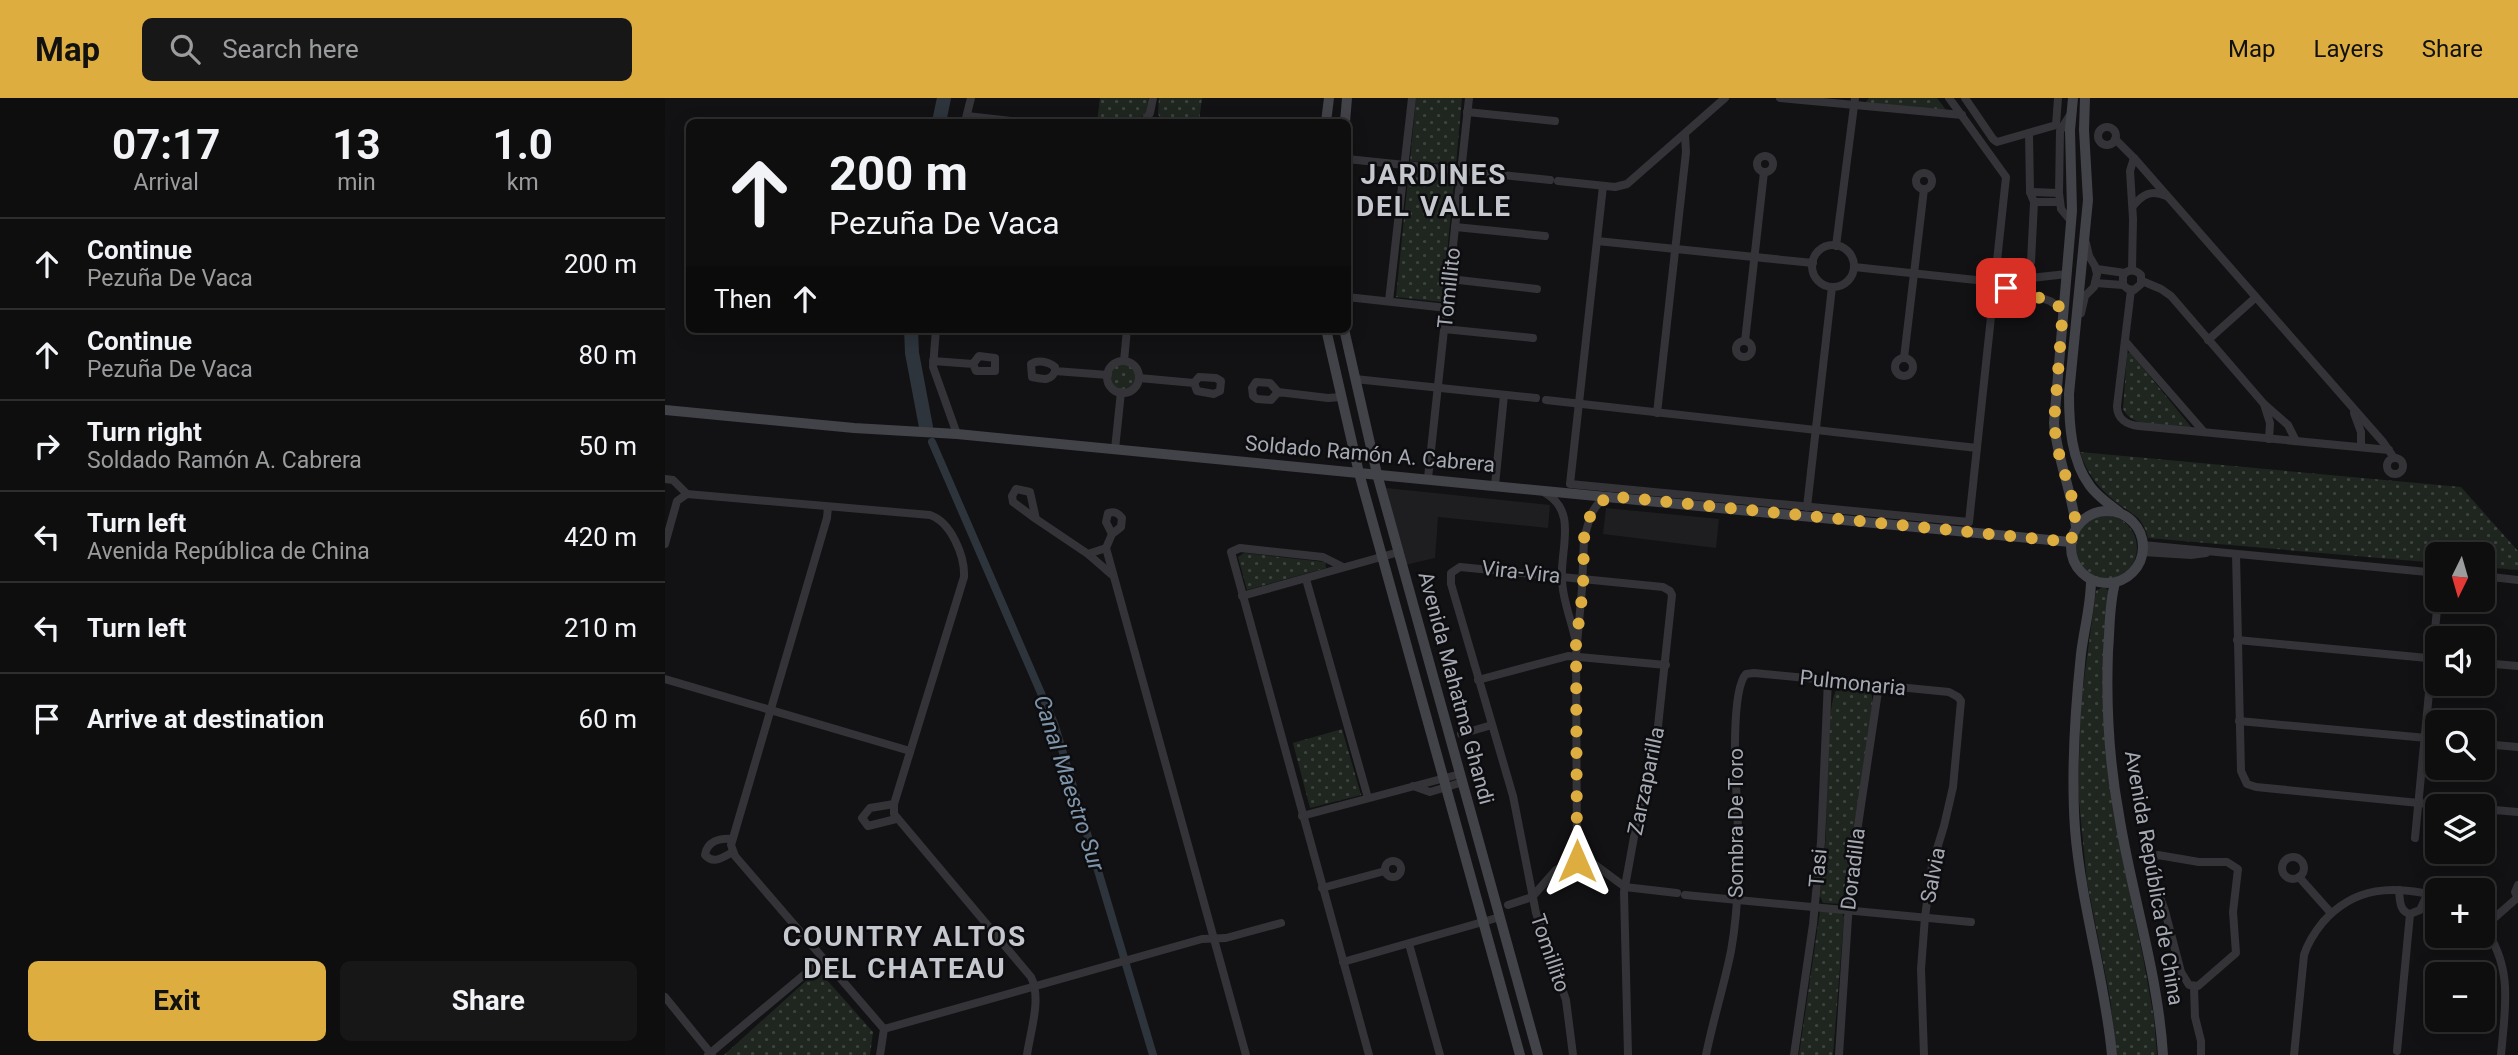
<!DOCTYPE html>
<meta charset="utf-8">
<style>
body{margin:0;font-family:Roboto,sans-serif;background:#171718;color:#f1f3f6;height:100vh;display:flex;flex-direction:column;font-size:26px;white-space:nowrap}
*{box-sizing:border-box;margin:0}
p{font-size:23px;color:#9b9c9e}
.icon{flex:none;width:38px;height:38px;fill:none;stroke:currentColor;stroke-width:2;stroke-linecap:round;stroke-linejoin:round}
.map{position:relative;flex:1;overflow:hidden}
.details{display:flex;flex-direction:column;background:#0e0e0f;width:665px}
.details>*{flex:none}
.top-card{position:absolute;left:21px;top:21px;width:665px;height:214px;border-radius:10px;box-shadow:0 4px 18px #0003,0 0 0 2px #2e2e2f;background:#0e0e0f;color:#f1f3f6;overflow:hidden}
.needle{width:46px;rotate:185deg}
.buttons{position:absolute;left:1760px;top:444px;display:grid;gap:14px}
.buttons a{display:grid;place-items:center;width:70px;height:70px;border-radius:10px;background:#0e0e0f;box-shadow:0 4px 18px #0003,0 0 0 2px #2e2e2f;font-size:35px}
.pin{position:absolute;display:grid;place-items:center;width:60px;height:60px;color:#fff;margin:-30px;border-radius:14px;box-shadow:0 4px 10px #0006}
.me{position:absolute;width:77px;margin:-38px;rotate:0deg;stroke-linejoin:round;filter:drop-shadow(0 0 5px #0008)}
.turn{display:flex;align-items:center;gap:24px;height:147px;padding:0 28px;font-size:32px}
.turn .icon{width:91px;height:91px;stroke-width:2.5}
.turn b{display:block;font-size:49px;line-height:60px}
.then{display:flex;align-items:center;height:66px;padding:0 28px;background:#0003;gap:14px;font-size:26px}
.eta{display:flex;justify-content:space-evenly;align-items:center;height:119px;text-align:center}
.eta b{font-size:42px;font-weight:700;line-height:49px}
.primary-button{display:flex;gap:14px;margin-top:auto;padding:14px 28px}
.primary-button a{flex:1;height:80px;border-radius:10px;background:#dead3f;color:#111;font-size:28px;font-weight:700;line-height:80px;text-align:center}
.primary-button a+a{background:#171718;color:#f1f3f6}
ul{padding:0;list-style:none}
li{display:flex;align-items:center;gap:21px;height:91px;padding:0 28px;border-top:2px solid #2e2e2f}
li div{flex:1}
li b{display:block;font-size:26px}
li em{font-style:normal}
header{display:flex;align-items:center;gap:42px;box-sizing:border-box;height:98px;padding:0 35px;background:#dead3f;color:#111}
header strong{font-size:33px}
nav{display:flex;gap:38px;margin-inline-start:auto;font-size:24px}
.search{width:490px;height:63px;background:#171718;display:flex;align-items:center;gap:18px;box-sizing:border-box;padding:0 24px;border-radius:10px;color:#9b9c9e;font-size:26px}
main{display:flex;flex:1;min-height:0}
.map>svg:first-child{display:block}
.built{fill:#1e1e20}
.park{fill:url(#park-dots)}
.lines{fill:none;stroke-linecap:round;stroke-linejoin:round}
.canal{stroke:#2d343b;stroke-width:8}
.river{stroke:#2d343b;stroke-width:14}
.minor{stroke:#343438;stroke-width:8}
.secondary{stroke:#424348;stroke-width:10}
.route{stroke:#dead3f;stroke-width:12;stroke-dasharray:0 21.6}
.labels{text-anchor:middle;dominant-baseline:central;stroke-width:5;stroke-linejoin:round;paint-order:stroke}
.street-label{font-size:21px;fill:#a5a9b3;stroke:#0d0d0f}
.water-label{font-size:23px;font-style:italic;fill:#7f95ab;stroke:#0d0d0f}
.district-label{font-size:28px;font-weight:bold;letter-spacing:2px;fill:#c6c8cf;stroke:#0d0d0f}
</style>
<header>
<strong>Map</strong>
<div class="search"><svg class="icon" aria-label="search" viewBox="0 0 24 24"><circle cx="10" cy="10" r="6"/><path d="M15 15l6 6"/></svg>Search here</div>
<nav><a>Map</a><a>Layers</a><a>Share</a></nav>
</header>
<main>
<section class="details">
<div class="eta">
<div><b>07:17</b><p>Arrival</p></div>
<div><b>13</b><p>min</p></div>
<div><b>1.0</b><p>km</p></div>
</div>
<ul>
<li><svg class="icon" aria-label="ahead" viewBox="0 0 24 24"><path d="M12 20V5M6 11l6-6 6 6"/></svg><div><b>Continue</b><p>Pezuña De Vaca</p></div><em>200 m</em></li>
<li><svg class="icon" aria-label="ahead" viewBox="0 0 24 24"><path d="M12 20V5M6 11l6-6 6 6"/></svg><div><b>Continue</b><p>Pezuña De Vaca</p></div><em>80 m</em></li>
<li><svg class="icon" aria-label="right" viewBox="0 0 24 24"><path d="M7 20v-9h11M14 6l5 5-5 5"/></svg><div><b>Turn right</b><p>Soldado Ramón A. Cabrera</p></div><em>50 m</em></li>
<li><svg class="icon" aria-label="left" viewBox="0 0 24 24"><path d="M17 20v-9H6M10 6l-5 5 5 5"/></svg><div><b>Turn left</b><p>Avenida República de China</p></div><em>420 m</em></li>
<li><svg class="icon" aria-label="left" viewBox="0 0 24 24"><path d="M17 20v-9H6M10 6l-5 5 5 5"/></svg><div><b>Turn left</b></div><em>210 m</em></li>
<li><svg class="icon" aria-label="arrive" viewBox="0 0 24 24"><path d="M6 21V4h12l-3 4 3 4H6"/></svg><div><b>Arrive at destination</b></div><em>60 m</em></li>
</ul>
<div class="primary-button"><a>Exit</a><a>Share</a></div>
</section>
<div class="map">
<svg width="1853" height="957" viewBox="0 0 1853 957">
<defs>
<pattern id="park-dots" width="8" height="8" patternUnits="userSpaceOnUse" patternTransform="scale(1.75)"><rect width="8" height="8" fill="#1f2620"/><path d="M2 2h.1M6 6h.1" fill="none" stroke="#3d433e" stroke-width="1.8" stroke-linecap="round"/></pattern>
</defs>
<rect width="100%" height="100%" fill="#121214"/>
<g class="built">
<polygon points="721,390 885,407 883,430 773,419 770,460 740,467"/>
<polygon points="941,410 1054,421 1051,450 938,436"/>
</g>
<g class="park">
<polygon points="435,0 483,0 482,15 468,24 432,24"/>
<polygon points="494,0 537,0 534,24 498,24 493,16"/>
<polygon points="751,0 797,0 791,67 745,63"/>
<polygon points="1204,0 1272,0 1281,12 1200,5"/>
<polygon points="744,71 790,76 777,204 731,199"/>
<path d="M1465 254 1527 330C1507 328 1468 332 1458 311L1462 256Z"/>
<circle cx="458" cy="278" r="16"/>
<path d="M1415 354 1796 389 1853 453V472L1818 469V457H1773V465L1483 440C1477 415 1464 416 1446 400 1431 387 1421 373 1415 354Z"/>
<circle cx="1439" cy="450" r="33"/>
<polygon points="579,455 660,464 661,470 582,492 573,459"/>
<polygon points="1438,489 1442,491 1444,495 1441,528 1457,759 1478,859 1489,920 1492,957 1452,957 1445,900 1422,784 1413,693 1416,603 1431,493"/>
<path d="M1173 589 1203 593 1206 594 1208 604 1177 806 1158 805 1155 798C1157 778 1159 759 1161 739 1162 713 1160 603 1173 589Z"/>
<polygon points="677,631 696,697 645,710 628,645"/>
<polygon points="1155,813 1176,814 1179,819 1168,957 1134,957"/>
<polygon points="153,872 208,934 205,957 59,957"/>
</g>
<g class="lines">
<polyline class="canal" points="267,344 389,625 488,957"/>
<g class="river">
<polyline points="274,24 279,0"/>
<polyline points="246,231 247,255 261,329"/>
</g>
<g class="minor">
<polyline points="1115,0 1297,17"/>
<polyline points="1300,0 1328,41 1332,44 1391,27 1393,0"/>
<polyline points="802,14 890,23"/>
<polyline points="302,18 354,24"/>
<polyline points="300,24 306,0"/>
<polyline points="479,24 485,15 488,0"/>
<circle cx="1442" cy="38" r="9"/>
<polyline points="1364,35 1365,94 1369,104 1366,164"/>
<polyline points="1450,41 1469,60 1718,344 1729,360"/>
<circle cx="1100" cy="66" r="8"/>
<polyline points="682,61 885,82"/>
<circle cx="1259" cy="83" r="8"/>
<polyline points="893,83 950,89 962,86 1060,0"/>
<polyline points="938,88 905,386 1304,424 1341,79 1284,0"/>
<polyline points="1365,94 1394,95"/>
<polyline points="1369,104 1395,104"/>
<path d="M1468 108C1477 97 1486 91 1501 98"/>
<polyline points="1406,123 1396,111 1394,95 1395,33 1407,14"/>
<polyline points="790,129 880,138"/>
<polyline points="932,143 1148,165"/>
<circle cx="1168" cy="168" r="21"/>
<polyline points="1171,148 1190,0"/>
<polyline points="1189,169 1330,184 1402,176"/>
<polyline points="1432,171 1460,175"/>
<polyline points="1467,172 1468,121 1465,73 1469,60"/>
<polyline points="785,181 872,191"/>
<polyline points="1477,183 1496,191 1506,198 1599,306"/>
<polyline points="1330,184 1385,203 1398,211"/>
<path d="M1430 185 1458 187 1463 191 1469 192 1476 186V177C1470 171 1463 171 1458 177V187"/>
<path d="M1466 192 1452 308C1452 321 1462 327 1474 328L1724 352"/>
<polyline points="682,199 782,210"/>
<polyline points="724,203 747,0"/>
<polyline points="1416,215 1420,198 1429,189 1432,176 1430,168 1424,158 1421,145"/>
<polyline points="271,231 268,269 292,336"/>
<polyline points="779,231 868,240"/>
<polyline points="1543,242 1590,200"/>
<circle cx="1079" cy="251" r="8"/>
<polyline points="1080,243 1099,74"/>
<polyline points="1460,243 1539,334"/>
<polyline points="1239,260 1259,91"/>
<circle cx="1239" cy="269" r="9"/>
<polyline points="268,263 308,266 311,273 330,273 330,260 314,258 308,266"/>
<polyline points="459,263 462,231"/>
<circle cx="458" cy="279" r="16"/>
<path d="M390 273C386 284 377 281 367 279L366 266C373 261 384 264 390 269V273L443 277"/>
<polyline points="474,280 529,285 532,293 549,296 555,293 556,283 551,280 534,279 529,285"/>
<polyline points="690,281 871,300"/>
<polyline points="613,294 606,302 592,301 588,298 587,290 591,284 605,285 613,294 663,300 676,299"/>
<polyline points="881,302 1312,350"/>
<polyline points="992,315 1021,54 1020,37"/>
<polyline points="1689,315 1696,334 1696,349"/>
<polyline points="1604,341 1605,325 1599,306 1623,327 1631,343"/>
<polyline points="450,351 456,294"/>
<circle cx="1730" cy="368" r="8"/>
<polyline points="763,380 804,0"/>
<polyline points="0,381 8,382 22,396"/>
<polyline points="830,387 839,297"/>
<path d="M880 395C913 413 895 451 897 481 897 500 906 521 910 540"/>
<polyline points="163,409 162,420 66,747 70,758 219,931 537,841 561,840 616,825"/>
<polyline points="1142,409 1167,189"/>
<polyline points="371,421 348,404 347,398 351,391 365,394 371,421 423,456 446,476"/>
<path d="M0 446 12 403 22 396 265 417C286 424 300 458 299 479L229 706V716L366 879C377 901 365 934 362 957"/>
<polyline points="1478,447 1773,475"/>
<polyline points="441,450 581,957"/>
<polyline points="1478,454 1526,457 1541,455"/>
<path d="M423 456 441 450 447 436 456 429 457 420C453 415 450 413 443 415L441 424 447 436"/>
<polyline points="1571,456 1576,673 1582,686 1591,689 1795,709"/>
<polyline points="678,469 658,459 575,450 566,454 704,957"/>
<polyline points="1818,478 1853,482"/>
<polyline points="641,481 703,700"/>
<polyline points="577,498 734,454"/>
<polyline points="1572,542 1773,561"/>
<polyline points="1818,565 1853,568"/>
<polyline points="0,581 245,653"/>
<polyline points="813,582 903,558 1001,567"/>
<polyline points="1574,623 1773,641"/>
<polyline points="796,636 827,627"/>
<polyline points="1818,646 1853,649"/>
<polyline points="748,688 765,694 798,684"/>
<polyline points="229,706 205,710 197,720 203,728 231,721"/>
<polyline points="1818,711 1853,714"/>
<polyline points="637,718 795,676"/>
<polyline points="1750,740 1773,501"/>
<path d="M67 741C55 740 42 743 40 757 49 767 58 759 68 754"/>
<polygon points="1493,757 1534,764 1562,764 1573,771 1568,814 1571,855 1533,888 1524,887 1516,874 1500,813 1486,775 1485,766 1488,760"/>
<circle cx="1628" cy="770" r="11"/>
<circle cx="728" cy="771" r="8"/>
<polyline points="912,763 911,557 917,491 919,440 926,416 932,407 944,398"/>
<polyline points="1634,779 1666,815"/>
<polyline points="1853,787 1850,794 1853,801"/>
<polyline points="657,790 720,773"/>
<path d="M1734 792C1735 802 1734 813 1745 816L1755 812 1763 795"/>
<polyline points="1020,797 1306,824"/>
<polyline points="843,807 867,799 891,772 912,763 929,766 960,789 1012,795"/>
<path d="M1818 828C1849 869 1840 910 1836 957"/>
<polyline points="1819,829 1852,800"/>
<polyline points="744,846 775,957"/>
<polyline points="678,864 835,819"/>
<polyline points="1529,889 1530,919 1536,943 1536,957"/>
<polyline points="0,899 47,957"/>
<polyline points="1732,953 1745,816"/>
<polyline points="43,957 158,861"/>
<polyline points="215,957 219,931"/>
<polyline points="908,957 901,902 871,815 848,698 786,486 786,475 795,469 998,489 1005,493 1007,497 991,647 973,717 959,794 963,957"/>
<path d="M1041 957C1048 922 1059 888 1066 853 1075 803 1074 753 1072 703 1070 679 1066 592 1081 576L1089 575 1284 594 1293 599 1296 603 1288 689 1279 728 1267 767 1260 819 1256 871 1259 957"/>
<polyline points="1129,957 1148,826 1156,744 1163,582"/>
<polyline points="1174,957 1186,774 1214,587"/>
<path d="M1629 957 1639 857C1643 844 1649 835 1658 824 1690 788 1728 787 1773 798"/>
</g>
<g class="secondary">
<path d="M1408 0 1405 32 1407 113 1389 325C1392 361 1407 393 1411 429"/>
<path d="M1420 0 1419 32 1423 102 1404 296C1404 326 1406 363 1425 388 1432 398 1444 406 1454 414"/>
<polyline points="661,24 664,0"/>
<polyline points="680,24 682,0"/>
<polyline points="661,231 694,375 855,957"/>
<polyline points="679,231 712,376 873,957"/>
<polyline points="0,312 189,330 292,336 1405,444"/>
<circle cx="1442" cy="449" r="36"/>
<path d="M1426 482C1426 507 1419 531 1416 556 1410 613 1406 674 1410 731 1416 807 1440 881 1447 957"/>
<path d="M1450 485C1444 507 1445 530 1443 553 1441 608 1444 663 1454 717 1467 798 1493 875 1498 957"/>
</g>
</g>
<g class="lines">
<polyline class="route" points="912,763 911,546 918,491 919,440 926,415 932,407 944,398 1405,444 1411,429 1408,403 1392,349 1389,325 1398,211 1385,203 1341,190"/>
</g>
<g class="labels">
<g class="street-label">
<text transform="translate(784 190) rotate(-84)">Tomillito</text>
<text transform="translate(705 356) rotate(5)">Soldado Ramón A. Cabrera</text>
<text transform="translate(856 474) rotate(6)">Vira-Vira</text>
<text transform="translate(1188 585) rotate(6)">Pulmonaria</text>
<text transform="translate(791 590) rotate(75)">Avenida Mahatma Ghandi</text>
<text transform="translate(981 683) rotate(-78)">Zarzaparilla</text>
<text transform="translate(1071 725) rotate(-90)">Sombra De Toro</text>
<text transform="translate(1153 770) rotate(-85)">Tasi</text>
<text transform="translate(1188 771) rotate(-83)">Doradilla</text>
<text transform="translate(1268 777) rotate(-79)">Salvia</text>
<text transform="translate(1489 780) rotate(80)">Avenida República de China</text>
<text transform="translate(885 855) rotate(71)">Tomillito</text>
</g>
<g class="water-label">
<text transform="translate(404 685) rotate(72)">Canal Maestro Sur</text>
</g>
<g class="district-label">
<text x="769" y="76">JARDINES<tspan x="769" dy="32">DEL VALLE</tspan></text>
<text x="240" y="838">COUNTRY ALTOS<tspan x="240" dy="32">DEL CHATEAU</tspan></text>
</g>
</g>
</svg>
<div class="buttons">
<a><svg class="needle" viewBox="-14 -14 28 28"><path d="M0-13l5 13h-10z" fill="#e53935"/><path d="M0 13l5-13h-10z" fill="#9b9c9e"/></svg></a>
<a><svg class="icon" aria-label="sound" viewBox="0 0 24 24"><path d="M4 9h4l5-4v14l-5-4H4zM17 9q2 3 0 6"/></svg></a>
<a><svg class="icon" aria-label="search" viewBox="0 0 24 24"><circle cx="10" cy="10" r="6"/><path d="M15 15l6 6"/></svg></a>
<a><svg class="icon" aria-label="layers" viewBox="0 0 24 24"><path d="M12 4l9 5-9 5-9-5zM3 14l9 5 9-5"/></svg></a>
<a>+</a>
<a>−</a>
</div>
<div class="pin" style="left:1341px;top:190px;background:#d93025"><svg class="icon" aria-label="arrive" viewBox="0 0 24 24"><path d="M6 21V4h12l-3 4 3 4H6"/></svg></div>
<svg class="me" style="left:912px;top:763px" viewBox="-20 -20 40 40"><path d="M0-17L14 15 0 8-14 15z" fill="#dead3f" stroke="#fff" stroke-width="4"/></svg>
<div class="top-card">
<div class="turn"><svg class="icon" aria-label="ahead" viewBox="0 0 24 24"><path d="M12 20V5M6 11l6-6 6 6"/></svg><div><b>200 m</b>Pezuña De Vaca</div></div>
<div class="then">Then<svg class="icon" aria-label="ahead" viewBox="0 0 24 24"><path d="M12 20V5M6 11l6-6 6 6"/></svg></div>
</div>
</div>
</main>
